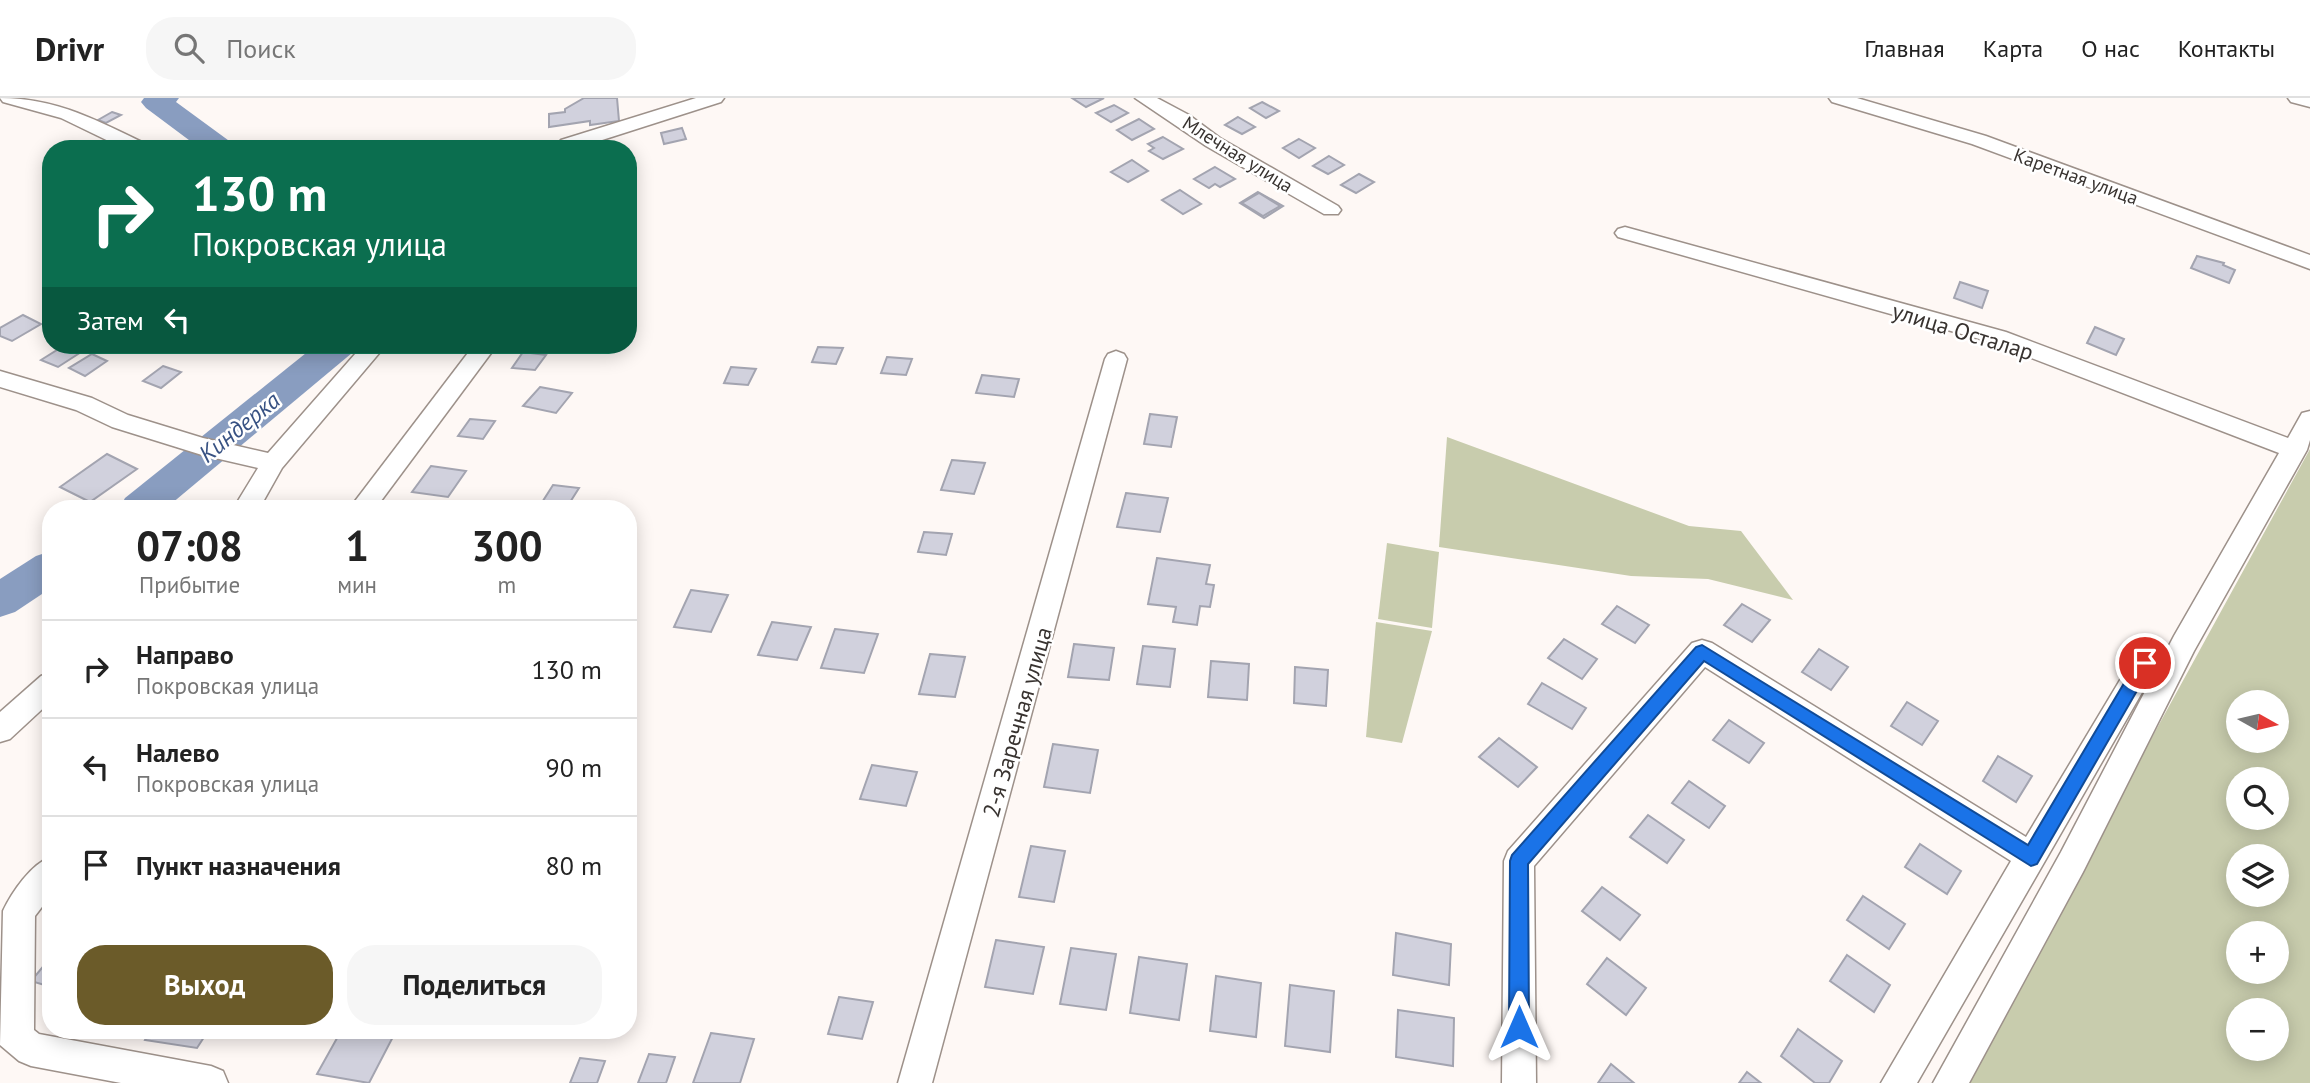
<!DOCTYPE html>
<html lang="ru">
<meta charset="utf-8">
<style>
body{margin:0;font-family:"PT Sans",sans-serif;background:#f6f6f6;color:#222;height:100vh;display:flex;flex-direction:column;font-size:26px;white-space:nowrap}
*{box-sizing:border-box;margin:0}
p{font-size:23px;color:#767676}
.icon{flex:none;width:38px;height:38px;fill:none;stroke:currentColor;stroke-width:2;stroke-linecap:round;stroke-linejoin:round}
.map{position:relative;flex:1;overflow:hidden}
.drawer{position:absolute;left:42px;top:402px;width:595px;height:539px;display:flex;flex-direction:column;background:#fff;border-radius:28px;box-shadow:0 4px 18px #0003}
.drawer>*{flex:none}
.guide{position:absolute;left:42px;top:42px;width:595px;height:214px;border-radius:28px;box-shadow:0 4px 18px #0003;background:#0b6e4f;color:#fff;overflow:hidden}
.needle{width:46px;rotate:98deg}
.buttons{position:absolute;left:2226px;top:592px;display:grid;gap:14px}
.buttons a{display:grid;place-items:center;width:63px;height:63px;border-radius:50%;background:#fff;box-shadow:0 4px 18px #0003;font-size:35px}
.pin{position:absolute;display:grid;place-items:center;width:60px;height:60px;color:#fff;margin:-30px;border:4px solid #fff;border-radius:50%;box-shadow:0 2px 7px #0007}
.me{position:absolute;width:77px;margin:-38px;rotate:0deg;stroke-linejoin:round;filter:drop-shadow(0 0 5px #0008)}
.turn{display:flex;align-items:center;gap:24px;height:147px;padding:0 35px;font-size:32px}
.turn .icon{width:91px;height:91px;stroke-width:2.5}
.turn b{display:block;font-size:49px;line-height:60px}
.then{display:flex;align-items:center;height:66px;padding:0 35px;background:#0003;gap:14px;font-size:26px}
.eta{display:flex;justify-content:space-evenly;align-items:center;height:119px;text-align:center}
.eta b{font-size:42px;font-weight:700;line-height:49px}
.button{display:flex;gap:14px;margin-top:auto;padding:14px 35px}
.button a{flex:1;height:80px;border-radius:28px;background:#6b5b29;color:#fff;font-size:28px;font-weight:700;line-height:80px;text-align:center}
.button a+a{background:#f6f6f6;color:#222}
ul{padding:0;list-style:none}
li{display:flex;align-items:center;gap:21px;height:98px;padding:0 35px;border-top:2px solid #e0e0e0}
li div{flex:1}
li b{display:block;font-size:26px}
li em{font-style:normal}
header{display:flex;align-items:center;gap:42px;box-sizing:border-box;height:98px;padding:0 35px;background:#fff;border-bottom:2px solid #e0e0e0}
header strong{font-size:33px}
nav{display:flex;gap:38px;margin-inline-start:auto;font-size:24px}
.search{width:490px;height:63px;background:#f6f6f6;display:flex;align-items:center;gap:18px;box-sizing:border-box;padding:0 24px;border-radius:28px;color:#767676;font-size:26px}
.map>svg:first-child{display:block}
.green{fill:#c8ccad;fill-rule:evenodd}
.lines{fill:none;stroke-linecap:round;stroke-linejoin:round}
.river{fill:#899dc0;fill-rule:evenodd}
.building{fill:#d1d1dd;stroke:#a3a4b0;stroke-width:2}
.minor-casing{stroke:#9d918a;stroke-width:3}
.minor{fill:#fff;fill-rule:evenodd}
.route{fill:#1a73e8;stroke:#114b97;stroke-width:2}
.labels{text-anchor:middle;dominant-baseline:central;stroke-width:5;stroke-linejoin:round;paint-order:stroke}
.far-street-label{font-size:19px;fill:#383330;stroke:#fff}
.street-label{font-size:23px;fill:#383330;stroke:#fff}
.water-label{font-size:24px;font-style:italic;fill:#385283;stroke:#fff}
</style>
<header>
<strong>Drivr</strong>
<div class="search"><svg class="icon" aria-label="search" viewBox="0 0 24 24"><circle cx="10" cy="10" r="6"/><path d="M15 15l6 6"/></svg>Поиск</div>
<nav><a>Главная</a><a>Карта</a><a>О нас</a><a>Контакты</a></nav>
</header>
<div class="map">
<svg width="2310" height="985" viewBox="0 0 2310 985">
<rect width="100%" height="100%" fill="#fef8f5"/>
<g class="green">
<polygon points="1447,339 1689,428 1741,433 1793,502 1708,481 1631,478 1439,449"/>
<path d="M2310 351V985H1967L2031 860ZM2238 604H2277V642H2238ZM2238 681H2277V719H2238ZM2238 758H2277V796H2238ZM2238 835H2277V873H2238ZM2238 912H2277V950H2238Z"/>
<polygon points="1387,445 1439,454 1432,530 1378,521"/>
<polygon points="1376,524 1432,533 1402,645 1366,639"/>
</g>
<g class="lines">
<g class="river">
<polygon points="144,0 179,0 176,4 232,45 236,51 201,51 146,10 141,4"/>
<polygon points="316,247 357,247 352,255 165,411 119,411 125,400"/>
<polygon points="51,453 51,490 15,514 0,519 0,481 36,458"/>
</g>
</g>
<g class="building">
<polygon points="617,0 619,23 590,27 590,23 549,29 549,16 565,14 565,11 584,0"/>
<polygon points="1072,0 1104,0 1086,9"/>
<polygon points="1262,4 1279,13 1266,20 1250,10"/>
<polygon points="1114,7 1128,15 1111,24 1096,15"/>
<polygon points="112,14 121,17 106,25 98,22"/>
<polygon points="1238,19 1255,29 1242,36 1225,27"/>
<polygon points="1139,21 1154,31 1132,42 1117,32"/>
<polygon points="682,30 686,41 664,46 661,35"/>
<polygon points="1163,39 1183,51 1163,61 1149,53 1154,50 1148,46"/>
<polygon points="1299,41 1315,50 1299,60 1283,50"/>
<polygon points="1329,58 1344,67 1328,76 1313,68"/>
<polygon points="1132,62 1148,73 1128,84 1111,74"/>
<polygon points="1215,69 1235,81 1220,89 1215,86 1209,90 1194,81"/>
<polygon points="1359,76 1374,84 1356,95 1341,87"/>
<polygon points="1180,92 1201,106 1183,116 1162,102"/>
<polygon points="1258,94 1283,108 1264,120 1240,105"/>
<polygon points="1259,95 1280,108 1263,118 1242,105"/>
<polygon points="2197,158 2224,165 2223,167 2235,172 2229,185 2191,170"/>
<polygon points="1960,184 1988,193 1982,210 1954,200"/>
<polygon points="23,217 41,226 12,243 0,238 0,230"/>
<polygon points="2095,229 2124,241 2116,257 2087,245"/>
<polygon points="65,247 92,247 58,269 41,262"/>
<polygon points="818,249 843,250 836,266 812,264"/>
<polygon points="523,254 546,257 535,272 512,270"/>
<polygon points="92,256 107,263 85,278 69,270"/>
<polygon points="887,259 912,261 906,277 881,275"/>
<polygon points="163,268 181,274 161,290 143,283"/>
<polygon points="731,269 756,271 748,287 724,285"/>
<polygon points="982,277 1019,281 1014,299 976,295"/>
<polygon points="540,289 572,295 556,315 523,308"/>
<polygon points="1150,316 1177,319 1171,349 1144,346"/>
<polygon points="470,321 495,323 483,341 458,338"/>
<polygon points="107,356 137,371 90,404 60,389"/>
<polygon points="952,362 985,365 974,396 941,392"/>
<polygon points="431,368 466,373 448,399 412,394"/>
<polygon points="553,387 579,390 567,409 541,406"/>
<polygon points="1126,395 1168,400 1160,434 1117,429"/>
<polygon points="924,434 952,436 946,457 918,454"/>
<polygon points="1157,460 1210,467 1206,486 1214,487 1210,509 1200,508 1197,527 1173,524 1176,509 1148,506"/>
<polygon points="691,492 728,497 711,534 674,529"/>
<polygon points="1742,506 1770,522 1752,544 1724,527"/>
<polygon points="1617,508 1649,527 1635,545 1602,526"/>
<polygon points="772,524 811,529 797,562 758,557"/>
<polygon points="835,531 878,536 864,575 821,570"/>
<polygon points="1564,541 1597,561 1582,581 1548,560"/>
<polygon points="1074,546 1114,550 1109,582 1068,579"/>
<polygon points="1143,548 1175,551 1170,589 1137,586"/>
<polygon points="1819,551 1848,569 1831,592 1802,574"/>
<polygon points="930,556 965,559 955,599 919,596"/>
<polygon points="1211,563 1249,566 1247,602 1208,599"/>
<polygon points="1295,569 1328,572 1326,608 1294,605"/>
<polygon points="1542,585 1586,610 1572,631 1528,606"/>
<polygon points="1907,604 1938,623 1922,647 1891,628"/>
<polygon points="1729,622 1764,645 1749,665 1713,642"/>
<polygon points="1499,640 1537,669 1518,689 1479,659"/>
<polygon points="1053,646 1098,652 1090,695 1044,689"/>
<polygon points="1998,658 2032,678 2016,704 1983,683"/>
<polygon points="872,667 917,674 906,708 860,701"/>
<polygon points="1689,683 1725,708 1709,730 1672,705"/>
<polygon points="1648,717 1684,742 1667,765 1630,739"/>
<polygon points="1920,746 1961,773 1947,796 1905,769"/>
<polygon points="1031,748 1065,753 1054,804 1019,799"/>
<polygon points="1602,789 1640,817 1620,842 1582,813"/>
<polygon points="1863,798 1905,826 1889,851 1847,822"/>
<polygon points="1396,835 1451,846 1449,887 1393,877"/>
<polygon points="996,842 1044,849 1033,896 985,889"/>
<polygon points="1071,850 1116,856 1106,912 1060,906"/>
<polygon points="1847,857 1890,887 1874,914 1830,883"/>
<polygon points="51,859 51,889 31,883"/>
<polygon points="1139,859 1187,866 1179,922 1130,915"/>
<polygon points="1607,860 1646,890 1626,917 1587,886"/>
<polygon points="1216,878 1261,885 1256,939 1210,933"/>
<polygon points="1290,887 1334,893 1330,954 1285,948"/>
<polygon points="839,899 873,904 862,941 828,936"/>
<polygon points="1398,912 1454,920 1453,968 1396,959"/>
<polygon points="1798,931 1842,963 1829,985 1815,985 1781,958"/>
<polygon points="150,933 208,933 197,950 145,942"/>
<polygon points="341,933 396,933 369,985 317,976"/>
<polygon points="711,935 754,941 740,985 693,985"/>
<polygon points="649,956 675,959 666,985 638,985"/>
<polygon points="580,960 605,963 597,985 570,985"/>
<polygon points="1611,966 1634,985 1598,985"/>
<polygon points="1747,974 1761,985 1739,985"/>
</g>
<g class="lines">
<defs>
<g id="minor">
<path d="M0 0C57 0 98 23 148 47L150 51H125L61 20 3 4Z"/>
<polygon points="696,0 724,0 721,4 574,51 553,51 561,42"/>
<polygon points="1135,0 1157,0 1189,17 1220,40 1338,108 1341,112 1338,116 1324,116 1206,48"/>
<polygon points="1829,0 1857,0 1986,38 2310,157 2310,171 1972,46 1832,4"/>
<polygon points="2288,0 2310,0 2310,9 2291,4"/>
<polygon points="1625,129 2006,234 2288,340 2302,315 2310,313 2310,342 2307,352 2194,553 2083,774 1969,985 1933,985 2061,754 2174,538 2279,355 1990,244 1618,139 1615,135 1618,131"/>
<polygon points="363,247 386,247 282,370 259,411 233,411 258,370 202,357 112,329 76,312 0,289 0,273 92,300 128,317 203,340 268,355"/>
<polygon points="474,247 497,247 375,411 349,411"/>
<polygon points="1116,253 1124,256 1127,261 932,985 898,985 1105,261 1108,256"/>
<polygon points="1702,542 1712,545 2026,739 2135,557 2145,554 2155,557 2159,565 1917,985 1881,985 2011,763 1705,569 1534,768 1536,985 1502,985 1504,763 1508,753 1692,545"/>
<polygon points="51,574 51,603 10,641 0,644 0,614 41,578"/>
<path d="M51 759V797L35 818 34 932 39 936 211 968 223 973 228 985H121L31 968 19 963 0 947 3 813C12 794 31 766 51 759Z"/>
</g>
</defs>
<use href="#minor" class="minor-casing"/>
<use href="#minor" class="minor"/>
</g>
<polygon class="route" points="1702,547 2028,747 2139,560 2151,560 2153,565 2037,766 2031,768 1704,563 1528,766 1529,929 1526,937 1519,940 1512,937 1509,929 1510,763 1512,757 1696,549"/>
<g class="labels">
<g class="far-street-label">
<text transform="translate(1238 56) rotate(32)">Млечная улица</text>
<text transform="translate(2076 78) rotate(20)">Каретная улица</text>
</g>
<g class="street-label">
<text transform="translate(1963 233) rotate(17)">улица Осталар</text>
<text transform="translate(1017 624) rotate(-74)">2-я Заречная улица</text>
</g>
<g class="water-label">
<text transform="translate(239 329) rotate(-39)">Киндерка</text>
</g>
</g>
</svg>
<div class="buttons">
<a><svg class="needle" viewBox="-14 -14 28 28"><path d="M0-13l5 13h-10z" fill="#e53935"/><path d="M0 13l5-13h-10z" fill="#767676"/></svg></a>
<a><svg class="icon" aria-label="search" viewBox="0 0 24 24"><circle cx="10" cy="10" r="6"/><path d="M15 15l6 6"/></svg></a>
<a><svg class="icon" aria-label="layers" viewBox="0 0 24 24"><path d="M12 4l9 5-9 5-9-5zM3 14l9 5 9-5"/></svg></a>
<a>+</a>
<a>−</a>
</div>
<div class="pin" style="left:2145px;top:565px;background:#d93025"><svg class="icon" aria-label="arrive" viewBox="0 0 24 24"><path d="M6 21V4h12l-3 4 3 4H6"/></svg></div>
<svg class="me" style="left:1519px;top:929px" viewBox="-20 -20 40 40"><path d="M0-17L14 15 0 8-14 15z" fill="#1a73e8" stroke="#fff" stroke-width="4"/></svg>
<div class="guide">
<div class="turn"><svg class="icon" aria-label="right" viewBox="0 0 24 24"><path d="M7 20v-9h11M14 6l5 5-5 5"/></svg><div><b>130 m</b>Покровская улица</div></div>
<div class="then">Затем<svg class="icon" aria-label="left" viewBox="0 0 24 24"><path d="M17 20v-9H6M10 6l-5 5 5 5"/></svg></div>
</div>
<section class="drawer">
<div class="eta">
<div><b>07:08</b><p>Прибытие</p></div>
<div><b>1</b><p>мин</p></div>
<div><b>300</b><p>m</p></div>
</div>
<ul>
<li><svg class="icon" aria-label="right" viewBox="0 0 24 24"><path d="M7 20v-9h11M14 6l5 5-5 5"/></svg><div><b>Направо</b><p>Покровская улица</p></div><em>130 m</em></li>
<li><svg class="icon" aria-label="left" viewBox="0 0 24 24"><path d="M17 20v-9H6M10 6l-5 5 5 5"/></svg><div><b>Налево</b><p>Покровская улица</p></div><em>90 m</em></li>
<li><svg class="icon" aria-label="arrive" viewBox="0 0 24 24"><path d="M6 21V4h12l-3 4 3 4H6"/></svg><div><b>Пункт назначения</b></div><em>80 m</em></li>
</ul>
<div class="button"><a>Выход</a><a>Поделиться</a></div>
</section>
</div>
